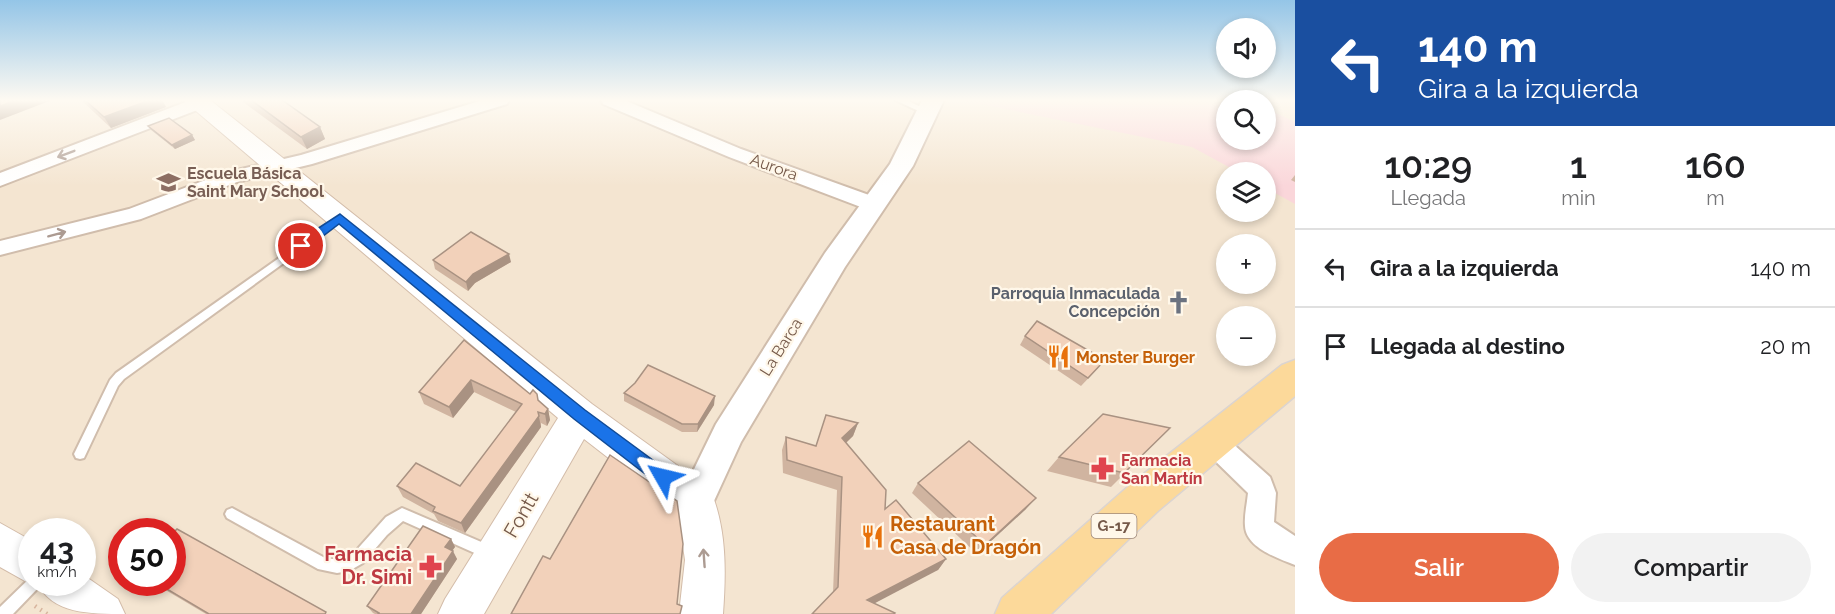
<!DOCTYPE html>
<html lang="es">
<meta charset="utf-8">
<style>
body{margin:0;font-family:Raleway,sans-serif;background:#f2f2f2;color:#202124;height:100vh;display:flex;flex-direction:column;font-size:22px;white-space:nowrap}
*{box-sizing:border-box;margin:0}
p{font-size:20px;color:#757577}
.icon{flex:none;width:33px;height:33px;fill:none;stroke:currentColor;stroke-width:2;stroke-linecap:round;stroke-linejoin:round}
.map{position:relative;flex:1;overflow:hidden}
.drawer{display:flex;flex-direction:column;background:#fff;width:540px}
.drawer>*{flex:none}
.guide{background:#1a4fa0;color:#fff;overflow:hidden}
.tools{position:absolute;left:1216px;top:18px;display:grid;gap:12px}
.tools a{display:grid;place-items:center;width:60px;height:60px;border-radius:50%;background:#fff;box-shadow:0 3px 9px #0003;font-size:30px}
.speed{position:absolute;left:18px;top:518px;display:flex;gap:12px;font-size:30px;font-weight:700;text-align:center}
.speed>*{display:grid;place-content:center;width:78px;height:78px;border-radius:50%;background:#fff;box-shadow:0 3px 9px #0003;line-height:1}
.speed small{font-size:15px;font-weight:400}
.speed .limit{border:9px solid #d22;background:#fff;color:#111}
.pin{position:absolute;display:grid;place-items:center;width:51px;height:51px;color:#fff;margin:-26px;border:3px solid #fff;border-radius:50%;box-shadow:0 2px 6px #0007}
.me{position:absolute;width:66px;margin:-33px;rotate:307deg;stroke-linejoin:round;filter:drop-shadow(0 0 4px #0008)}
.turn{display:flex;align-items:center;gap:21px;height:126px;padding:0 24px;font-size:27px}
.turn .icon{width:78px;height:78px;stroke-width:2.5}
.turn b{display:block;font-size:42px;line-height:51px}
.eta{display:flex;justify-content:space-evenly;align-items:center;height:102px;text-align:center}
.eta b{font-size:36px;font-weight:600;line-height:42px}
.primary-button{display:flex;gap:12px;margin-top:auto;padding:12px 24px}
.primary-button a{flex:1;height:69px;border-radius:36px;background:#e86c46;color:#fff;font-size:24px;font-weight:600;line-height:69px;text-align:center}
.primary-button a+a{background:#f2f2f2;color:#202124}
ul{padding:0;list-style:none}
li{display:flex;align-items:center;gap:18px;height:78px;padding:0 24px;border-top:2px solid #e0e0e0}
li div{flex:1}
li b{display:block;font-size:22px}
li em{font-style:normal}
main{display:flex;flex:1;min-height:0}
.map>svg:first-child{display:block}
.residential{fill:#f4e5d1;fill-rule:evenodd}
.medical{fill:#fad6da}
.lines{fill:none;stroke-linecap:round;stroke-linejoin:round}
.service-casing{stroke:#d0bdac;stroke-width:4}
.minor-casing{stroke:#d0bdac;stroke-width:4}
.tertiary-casing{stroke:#d0bdac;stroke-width:4}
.secondary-casing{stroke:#d3bca9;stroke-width:2}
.primary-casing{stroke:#dbd4d0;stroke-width:3}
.path{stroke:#d7b49d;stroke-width:4.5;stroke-dasharray:1.5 5;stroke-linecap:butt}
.service{fill:#fff;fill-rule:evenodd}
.minor{fill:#fff;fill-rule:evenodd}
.tertiary{fill:#fff;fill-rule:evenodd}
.secondary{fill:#fff;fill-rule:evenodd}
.primary{fill:#fcd99a;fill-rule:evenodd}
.wall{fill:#d0b4a0}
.shaded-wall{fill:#a99282}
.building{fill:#f2d1ba;stroke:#a99282;stroke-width:1.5}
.oneway{stroke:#ac9b92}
.route{fill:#1a73e8;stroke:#114b97;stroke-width:1.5}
.labels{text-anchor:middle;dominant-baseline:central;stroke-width:4.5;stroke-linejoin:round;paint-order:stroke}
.shield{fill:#fff7e9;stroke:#9e8879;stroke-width:1.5}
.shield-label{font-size:15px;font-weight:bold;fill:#755949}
.street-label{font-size:16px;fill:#755949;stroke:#fff7e9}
.education-label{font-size:16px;font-weight:bold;fill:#785e54;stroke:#fff7e9;text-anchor:start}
.worship-label{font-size:16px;font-weight:bold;fill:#5b616d;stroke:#fff7e9;text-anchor:end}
.food-label{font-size:16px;font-weight:bold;fill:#c56008;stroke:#fff7e9;text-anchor:start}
.health-label{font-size:16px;font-weight:bold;fill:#be3a42;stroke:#fff7e9;text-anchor:start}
.near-street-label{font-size:20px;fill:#755949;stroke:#fff7e9}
.near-food-label{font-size:20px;font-weight:bold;fill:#c56008;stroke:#fff7e9;text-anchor:start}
.near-health-label{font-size:20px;font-weight:bold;fill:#be3a42;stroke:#fff7e9;text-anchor:end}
</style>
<main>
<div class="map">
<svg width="1295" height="614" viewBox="0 0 1295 614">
<rect width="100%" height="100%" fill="#fcf3e3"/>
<path class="residential" d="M0 100H1295V614H0ZM1227 100H1266V140H1227ZM1227 172H1266V212H1227ZM1227 244H1266V284H1227ZM1227 316H1266V356H1227ZM32 531H82V582H32ZM122 531H172V582H122Z"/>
<polygon class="medical" points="961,100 1227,101 1227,140 1266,140 1266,108 1295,122 1295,204 1266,188 1266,172 1238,172 1192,147"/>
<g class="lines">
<defs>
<g id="service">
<polygon points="895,100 906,100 932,112 928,114 925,114"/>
<polygon points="340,215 345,218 343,220 124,379 118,386 84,458 80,459 76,458 74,454 76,450 110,380 116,373"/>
<path d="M232 508 325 558C336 560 343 560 353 554L386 517 402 508 493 547 495 552 493 557 488 559 403 521 387 535 363 563 349 571 337 573 318 569 227 518 225 514 227 510Z"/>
<polygon points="32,576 32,582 41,582 39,587 13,614 0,614 0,607"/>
</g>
<g id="minor">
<polygon points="191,100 205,100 207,103 205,107 0,186 0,173"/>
<polygon points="483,100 509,100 507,104 312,164 237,182 141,219 0,255 0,241 129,209 224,173 301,155"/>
<polygon points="601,100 624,100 741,149 880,199 883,204 880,209 866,209 729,157 603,104"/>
<path d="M1214 432 1223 435 1270 477 1276 493 1274 522 1295 536V565C1278 558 1246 548 1245 526 1244 515 1247 504 1248 493L1205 451 1201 443 1205 435Z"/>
</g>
<polygon id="tertiary" points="922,100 944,100 913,166 845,267 741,442 708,514 696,518 684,514 678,502 716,424 825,253 890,164"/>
<g id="secondary">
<path d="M183 100H210L592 404 710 489C727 529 726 572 723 614H679L685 560 678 512 584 439 484 614H438L445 599 558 418Z"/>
<path d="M0 523 32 541V582H82V574L118 599 125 614C89 614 53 614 37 583L32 585 0 567Z"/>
</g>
<polygon id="primary" points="1295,360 1295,396 1159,510 1051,614 995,614 1002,598 1131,484 1282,365"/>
</defs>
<use href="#service" class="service-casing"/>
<use href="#minor" class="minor-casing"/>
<use href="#tertiary" class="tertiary-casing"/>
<use href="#secondary" class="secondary-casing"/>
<use href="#primary" class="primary-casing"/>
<polyline class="path" points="35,606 47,614"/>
<use href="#service" class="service"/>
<use href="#minor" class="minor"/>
<use href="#tertiary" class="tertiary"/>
<use href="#secondary" class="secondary"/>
<use href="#primary" class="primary"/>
</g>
<g class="wall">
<polygon points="81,100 162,100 166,107 111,128"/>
<polygon points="242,100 282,100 320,127 325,139 307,149 243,102"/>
<polygon points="148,126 192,135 195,140 175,149 151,130"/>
<polygon points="1295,175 1295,182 1291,180"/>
<polygon points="433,260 511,262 475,283 468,291 435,269"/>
<polygon points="1025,336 1098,368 1081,386 1020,345"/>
<polygon points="464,340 548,409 550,420 547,426 541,423 541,427 465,533 438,521 434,514 403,497 397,486 460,486 516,412 474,392 453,418 424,404 419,392"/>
<polygon points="624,393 714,405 697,432 682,432 624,401"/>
<polygon points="858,423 853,436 846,443 885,509 946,559 938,570 833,593 837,490 783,473 782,450 786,437 816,446"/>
<polygon points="1170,428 1111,487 1047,471 1059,457"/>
<polygon points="918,483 1026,509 977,554 912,493"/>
<polygon points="451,539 455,547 452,551 457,559 421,614 375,614 373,613 367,606"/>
<polygon points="152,582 172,582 327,614 206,614"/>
</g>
<g class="shaded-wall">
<polygon points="16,100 52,100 0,120 0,106"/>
<polygon points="150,100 162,100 166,107 111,128 104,117"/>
<polygon points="320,127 325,139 307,149 301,137"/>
<polygon points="192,135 195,140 175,149 172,145"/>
<polygon points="509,254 511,262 475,283 468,291 466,282 473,274"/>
<polygon points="471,380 474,392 453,418 449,407"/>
<polygon points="715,396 714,405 697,432 698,424"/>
<polygon points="548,409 550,420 547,426 545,414"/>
<polygon points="538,412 541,427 465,533 461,523"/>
<polygon points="858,423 853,436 837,451 842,438"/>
<polygon points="1036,498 1026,509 977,554 985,545"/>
<polygon points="451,539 455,547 449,555 445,547"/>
<polygon points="453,551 457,559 421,614 411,614"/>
<polygon points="946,559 938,570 860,611 867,600"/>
</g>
<g class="building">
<polygon points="0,100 16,100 0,106"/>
<polygon points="85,100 150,100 104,117"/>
<polygon points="251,100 282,100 320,127 301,137"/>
<polygon points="169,118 192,135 172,145 148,126"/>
<polygon points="471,232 509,254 473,274 466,282 433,260"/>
<polygon points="1037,321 1105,360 1088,378 1025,336"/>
<polygon points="464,340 530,394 533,390 537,394 538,400 548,409 545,414 538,412 539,416 461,523 433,511 435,507 397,486 416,463 460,486 522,404 471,380 449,407 419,392"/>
<polygon points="648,365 715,396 698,424 682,424 624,393 635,383"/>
<polygon points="1103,414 1170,428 1124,473 1059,457"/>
<polygon points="826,415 858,423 842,438 886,490 885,509 896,500 946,559 867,600 895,613 894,614 812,614 838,587 842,477 787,460 786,437 816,446"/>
<polygon points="969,441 1036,498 985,545 918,483"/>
<polygon points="610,455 677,501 683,544 677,604 682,606 680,614 511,614 543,556 550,559"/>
<polygon points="423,526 451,539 445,547 453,551 411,614 378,614 379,613 367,606"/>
<polygon points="177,529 326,612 325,614 209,614 155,582 172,582 172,534"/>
</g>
<defs><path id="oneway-shaft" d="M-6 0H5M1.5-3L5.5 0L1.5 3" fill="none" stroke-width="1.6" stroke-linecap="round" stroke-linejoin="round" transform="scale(1.5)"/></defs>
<g class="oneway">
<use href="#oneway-shaft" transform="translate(66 154) rotate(159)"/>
<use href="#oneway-shaft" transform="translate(57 234) rotate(-15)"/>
<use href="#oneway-shaft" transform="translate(704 558) rotate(-94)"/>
</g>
<linearGradient id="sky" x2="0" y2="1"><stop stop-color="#94c5e7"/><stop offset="0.54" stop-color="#fefaf2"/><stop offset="1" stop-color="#fefaf2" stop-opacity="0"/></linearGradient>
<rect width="1295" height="186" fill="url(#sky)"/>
<polygon class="route" points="340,214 585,410 669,472 671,477 669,483 663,485 657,483 574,419 339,224 306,249 297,249 297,242"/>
<defs>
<symbol id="school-bare" viewBox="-9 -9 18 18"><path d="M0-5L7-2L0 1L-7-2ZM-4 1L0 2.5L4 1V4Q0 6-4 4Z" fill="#8d6e63" stroke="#fff7e9" stroke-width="2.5" paint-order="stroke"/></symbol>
<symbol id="church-bare" viewBox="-9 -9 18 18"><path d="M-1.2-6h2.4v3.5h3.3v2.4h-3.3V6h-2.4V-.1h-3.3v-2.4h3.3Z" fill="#6b7280" stroke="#fff7e9" stroke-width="2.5" paint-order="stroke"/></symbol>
<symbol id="restaurant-bare" viewBox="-9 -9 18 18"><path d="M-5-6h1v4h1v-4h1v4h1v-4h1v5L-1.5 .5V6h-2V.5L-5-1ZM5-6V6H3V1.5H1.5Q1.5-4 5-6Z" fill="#e8710a" stroke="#fff7e9" stroke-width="2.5" paint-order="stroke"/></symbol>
<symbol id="pharmacy-bare" viewBox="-9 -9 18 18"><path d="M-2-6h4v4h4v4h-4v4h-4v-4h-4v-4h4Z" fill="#e0444e" stroke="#fff7e9" stroke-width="2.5" paint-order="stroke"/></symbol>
</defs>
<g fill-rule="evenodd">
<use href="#school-bare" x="152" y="166" width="33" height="33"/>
<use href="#church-bare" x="1162" y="286" width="33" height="33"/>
<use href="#restaurant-bare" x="1042" y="340" width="33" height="33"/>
<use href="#pharmacy-bare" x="1086" y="452" width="33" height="33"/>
<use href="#restaurant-bare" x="856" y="520" width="33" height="33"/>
<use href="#pharmacy-bare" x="414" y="550" width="33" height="33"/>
</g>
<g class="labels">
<rect class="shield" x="1091.5" y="514" width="45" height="24" rx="4.5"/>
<g class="shield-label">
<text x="1114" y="526">G-17</text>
</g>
<g class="street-label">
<text transform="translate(774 167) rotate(20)">Aurora</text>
<text transform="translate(781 347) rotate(-58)">La Barca</text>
</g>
<g class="education-label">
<text x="187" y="173">Escuela Básica<tspan x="187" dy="18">Saint Mary School</tspan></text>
</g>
<g class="worship-label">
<text x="1160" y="293">Parroquia Inmaculada<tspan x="1160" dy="18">Concepción</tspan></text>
</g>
<g class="food-label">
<text x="1076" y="357">Monster Burger</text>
</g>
<g class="health-label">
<text x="1121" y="460">Farmacia<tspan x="1121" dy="18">San Martín</tspan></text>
</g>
<g class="near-street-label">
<text transform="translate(521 515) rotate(-60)">Fontt</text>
</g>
<g class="near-food-label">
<text x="890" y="524">Restaurant<tspan x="890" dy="23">Casa de Dragón</tspan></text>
</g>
<g class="near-health-label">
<text x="412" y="554">Farmacia<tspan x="412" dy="23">Dr. Simi</tspan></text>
</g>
</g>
</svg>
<div class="tools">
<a><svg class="icon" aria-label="sound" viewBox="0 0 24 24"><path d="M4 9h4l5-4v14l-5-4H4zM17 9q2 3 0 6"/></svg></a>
<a><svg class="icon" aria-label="search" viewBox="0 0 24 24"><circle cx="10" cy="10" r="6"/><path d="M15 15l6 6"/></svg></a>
<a><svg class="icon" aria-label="layers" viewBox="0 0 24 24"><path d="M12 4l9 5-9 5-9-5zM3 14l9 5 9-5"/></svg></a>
<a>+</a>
<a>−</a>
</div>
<div class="speed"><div>43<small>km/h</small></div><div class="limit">50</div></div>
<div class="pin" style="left:301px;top:246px;background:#d93025"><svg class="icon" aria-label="arrive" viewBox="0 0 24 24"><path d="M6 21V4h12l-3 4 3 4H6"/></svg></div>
<svg class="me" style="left:663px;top:477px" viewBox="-20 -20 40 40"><path d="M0-17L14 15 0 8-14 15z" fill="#1a73e8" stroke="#fff" stroke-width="4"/></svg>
</div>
<section class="drawer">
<div class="guide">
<div class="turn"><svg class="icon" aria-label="left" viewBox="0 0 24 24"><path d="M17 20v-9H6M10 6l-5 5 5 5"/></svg><div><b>140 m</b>Gira a la izquierda</div></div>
</div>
<div class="eta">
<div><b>10:29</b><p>Llegada</p></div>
<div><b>1</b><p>min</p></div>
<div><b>160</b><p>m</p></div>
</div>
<ul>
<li><svg class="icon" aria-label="left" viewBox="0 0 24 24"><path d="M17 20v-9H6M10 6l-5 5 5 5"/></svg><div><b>Gira a la izquierda</b></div><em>140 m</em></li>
<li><svg class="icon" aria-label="arrive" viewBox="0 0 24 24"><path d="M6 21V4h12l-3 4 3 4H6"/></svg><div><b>Llegada al destino</b></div><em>20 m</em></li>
</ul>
<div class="primary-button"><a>Salir</a><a>Compartir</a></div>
</section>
</main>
